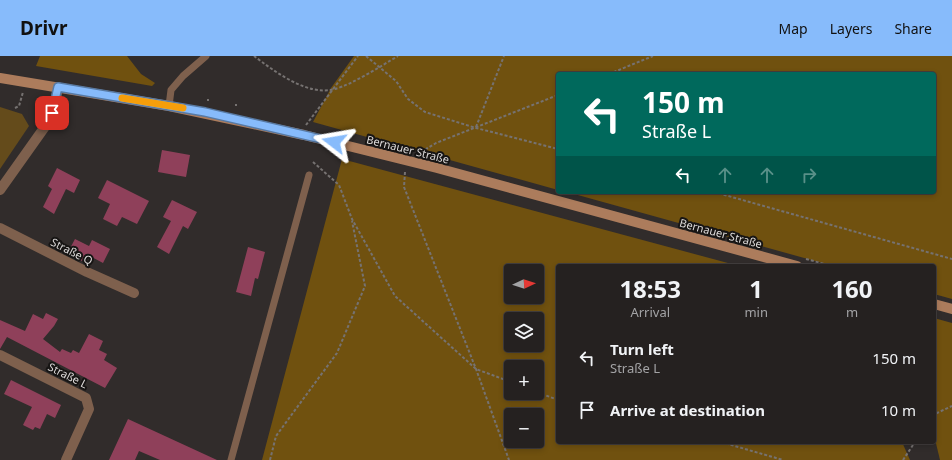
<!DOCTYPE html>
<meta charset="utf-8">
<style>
body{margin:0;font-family:"Noto Sans",sans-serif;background:#2d2929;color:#f1f3f6;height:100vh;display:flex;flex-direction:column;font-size:15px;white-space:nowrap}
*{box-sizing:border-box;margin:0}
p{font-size:13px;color:#a3a3a5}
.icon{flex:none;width:22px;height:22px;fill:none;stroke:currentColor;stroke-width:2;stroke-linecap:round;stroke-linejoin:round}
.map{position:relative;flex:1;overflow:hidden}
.side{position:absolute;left:556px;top:208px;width:380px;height:180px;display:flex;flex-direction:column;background:#252120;border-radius:4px;box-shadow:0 2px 6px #0003,0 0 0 1px #423e3e}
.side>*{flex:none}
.top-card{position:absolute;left:556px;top:16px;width:380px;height:122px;border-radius:4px;box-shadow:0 2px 6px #0003,0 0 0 1px #423e3e;background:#00695c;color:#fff;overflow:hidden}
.needle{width:26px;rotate:86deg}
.fabs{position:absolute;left:504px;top:208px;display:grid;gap:8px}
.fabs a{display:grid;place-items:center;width:40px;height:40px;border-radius:4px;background:#252120;box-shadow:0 2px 6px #0003,0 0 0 1px #423e3e;font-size:20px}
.pin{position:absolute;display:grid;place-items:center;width:34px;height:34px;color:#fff;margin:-17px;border-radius:8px;box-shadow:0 2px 6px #0006}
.me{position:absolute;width:44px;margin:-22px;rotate:284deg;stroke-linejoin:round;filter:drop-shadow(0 0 3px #0008)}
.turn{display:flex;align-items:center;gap:14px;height:84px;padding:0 20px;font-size:18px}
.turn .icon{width:52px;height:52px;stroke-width:2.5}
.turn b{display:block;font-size:28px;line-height:34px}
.lanes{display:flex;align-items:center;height:38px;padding:0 20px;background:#0003;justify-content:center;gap:20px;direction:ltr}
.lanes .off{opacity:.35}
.eta{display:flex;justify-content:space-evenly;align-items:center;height:68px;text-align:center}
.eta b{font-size:24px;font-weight:700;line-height:28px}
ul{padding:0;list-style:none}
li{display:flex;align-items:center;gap:12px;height:52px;padding:0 20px}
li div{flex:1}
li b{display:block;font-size:15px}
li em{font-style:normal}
header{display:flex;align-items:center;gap:24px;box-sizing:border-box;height:56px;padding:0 20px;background:#87bbfb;color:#111}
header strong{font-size:19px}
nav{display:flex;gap:22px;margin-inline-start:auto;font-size:14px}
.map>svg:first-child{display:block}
.green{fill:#644b1b}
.forest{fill:#70510f;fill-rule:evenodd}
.building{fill:#8f405a}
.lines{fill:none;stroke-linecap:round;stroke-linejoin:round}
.path{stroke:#767271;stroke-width:2;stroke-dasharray:3 2;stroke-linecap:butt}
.service{stroke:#7e604d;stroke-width:7}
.minor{stroke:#7e604d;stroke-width:10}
.secondary{stroke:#ac7c5c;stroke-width:10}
.route-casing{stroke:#587aa3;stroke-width:10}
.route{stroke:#87bbfb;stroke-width:7}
.slow{stroke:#f59e0b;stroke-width:7}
.labels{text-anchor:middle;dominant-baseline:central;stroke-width:4;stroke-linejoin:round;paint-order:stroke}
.street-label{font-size:11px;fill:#dedbda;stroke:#171514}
</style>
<header>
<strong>Drivr</strong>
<nav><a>Map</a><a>Layers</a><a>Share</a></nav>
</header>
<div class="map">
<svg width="952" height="404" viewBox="0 0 952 404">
<rect width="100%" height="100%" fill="#312c2b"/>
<polygon class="green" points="0,51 22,58 29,70 0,113"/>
<g class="forest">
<polygon points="40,0 127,0 141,18 155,27 152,30 36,10"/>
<polygon points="354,0 952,0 952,243 934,238 934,210 833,210 567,136 934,136 934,18 558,18 558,134 313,66 331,32"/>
<path d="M342 103 739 210H558V386H902L910 404H262ZM511 215H537V241H511ZM511 263H537V289H511ZM511 311H537V337H511ZM511 359H537V385H511Z"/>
<polygon points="934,262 952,267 952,404 940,404 934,379"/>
</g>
<g class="building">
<polygon points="162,94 190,99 186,121 158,116"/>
<polygon points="57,112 80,124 74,137 66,133 54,158 43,151 52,133 48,130"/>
<polygon points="107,124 149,145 137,168 122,161 117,170 103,163 110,148 98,142"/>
<polygon points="172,144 197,156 188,173 183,170 169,198 157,191 171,165 163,161"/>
<polygon points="75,183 89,190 92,184 110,193 103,207 86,198 82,205 67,198"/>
<polygon points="248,191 265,196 258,223 255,222 251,240 236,236"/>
<polygon points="46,257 58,263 54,270 43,283 60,296 62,293 71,297 73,294 79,297 89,278 103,285 99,294 107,298 104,304 117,312 105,332 7,281 0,293 0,264 25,275 33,258 43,263"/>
<polygon points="11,324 61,349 55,362 47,358 40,373 35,371 33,374 23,369 32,351 4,338"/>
<polygon points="128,363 217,404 160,404 139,395 135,404 109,404"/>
</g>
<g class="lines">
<g class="path">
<path d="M254 0C274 15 308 41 335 33 353 28 381 10 398 0"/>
<polyline points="366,0 396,25 408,43 425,56 476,72 558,93"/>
<polyline points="609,18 653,0"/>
<polyline points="208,45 208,43"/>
<polyline points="236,50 236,48"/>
<polyline points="15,52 19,50 23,36"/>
<polyline points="306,69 358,0"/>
<polyline points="476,71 504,0"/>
<polyline points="421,96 436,87 558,39"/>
<polyline points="313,106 339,129 352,163 395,240 476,313 511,326"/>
<polyline points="405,116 404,131 476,313 509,404"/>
<polyline points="714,136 952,203"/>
<polyline points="806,203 832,210"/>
<polyline points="537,336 558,344"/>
<polyline points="934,362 937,357 952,350"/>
<polyline points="721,386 783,404"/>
<polyline points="270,404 276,380 337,297 365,230 352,165"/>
<polyline points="903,404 915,386"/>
</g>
<g class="service">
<polyline points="169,50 171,34 183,20 206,0"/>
<polyline points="231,404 309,119"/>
</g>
<g class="minor">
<polyline points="0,134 49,65 55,50 58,31"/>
<polyline points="0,172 87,216 134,237"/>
<polyline points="0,299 86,342 89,353 66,404"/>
</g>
<g class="secondary">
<polyline points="0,22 169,50 304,79 437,112 797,210"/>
<polyline points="934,248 952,253"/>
</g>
</g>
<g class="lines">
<defs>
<polyline id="route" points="52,57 58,31 205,56 334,86"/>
</defs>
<use href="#route" class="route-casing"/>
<use href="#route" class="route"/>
<polyline class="slow" points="122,42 183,52"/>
</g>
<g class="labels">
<g class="street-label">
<text transform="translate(408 93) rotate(14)">Bernauer Straße</text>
<text transform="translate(721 177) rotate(15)">Bernauer Straße</text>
<text transform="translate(72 195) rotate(27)">Straße Q</text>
<text transform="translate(68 319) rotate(27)">Straße L</text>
</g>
</g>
</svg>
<div class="fabs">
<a><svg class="needle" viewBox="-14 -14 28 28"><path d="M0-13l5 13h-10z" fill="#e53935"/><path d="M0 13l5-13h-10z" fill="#a3a3a5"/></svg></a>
<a><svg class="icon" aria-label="layers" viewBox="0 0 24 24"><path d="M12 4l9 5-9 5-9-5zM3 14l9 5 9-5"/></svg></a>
<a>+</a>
<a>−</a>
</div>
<div class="pin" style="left:52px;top:57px;background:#d93025"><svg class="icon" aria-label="arrive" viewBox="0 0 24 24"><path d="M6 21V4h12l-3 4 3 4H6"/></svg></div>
<svg class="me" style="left:334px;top:86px" viewBox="-20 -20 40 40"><path d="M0-17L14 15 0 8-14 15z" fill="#87bbfb" stroke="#fff" stroke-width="4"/></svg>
<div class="top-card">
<div class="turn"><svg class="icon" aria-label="left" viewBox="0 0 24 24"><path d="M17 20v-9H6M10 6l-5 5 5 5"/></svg><div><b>150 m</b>Straße L</div></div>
<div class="lanes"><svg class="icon" aria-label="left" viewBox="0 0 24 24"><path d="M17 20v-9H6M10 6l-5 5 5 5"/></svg><svg class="icon off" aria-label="ahead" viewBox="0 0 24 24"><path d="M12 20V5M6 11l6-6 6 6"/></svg><svg class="icon off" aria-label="ahead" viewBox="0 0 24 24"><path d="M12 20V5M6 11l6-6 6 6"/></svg><svg class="icon off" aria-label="right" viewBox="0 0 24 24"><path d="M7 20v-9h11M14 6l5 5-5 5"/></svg></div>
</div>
<section class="side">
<div class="eta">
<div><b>18:53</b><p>Arrival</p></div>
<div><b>1</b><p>min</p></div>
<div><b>160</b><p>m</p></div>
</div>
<ul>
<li><svg class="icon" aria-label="left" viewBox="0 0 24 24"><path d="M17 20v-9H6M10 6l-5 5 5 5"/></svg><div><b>Turn left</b><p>Straße L</p></div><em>150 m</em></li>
<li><svg class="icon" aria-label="arrive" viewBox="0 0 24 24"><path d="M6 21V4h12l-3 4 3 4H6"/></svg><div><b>Arrive at destination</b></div><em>10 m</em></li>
</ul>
</section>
</div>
